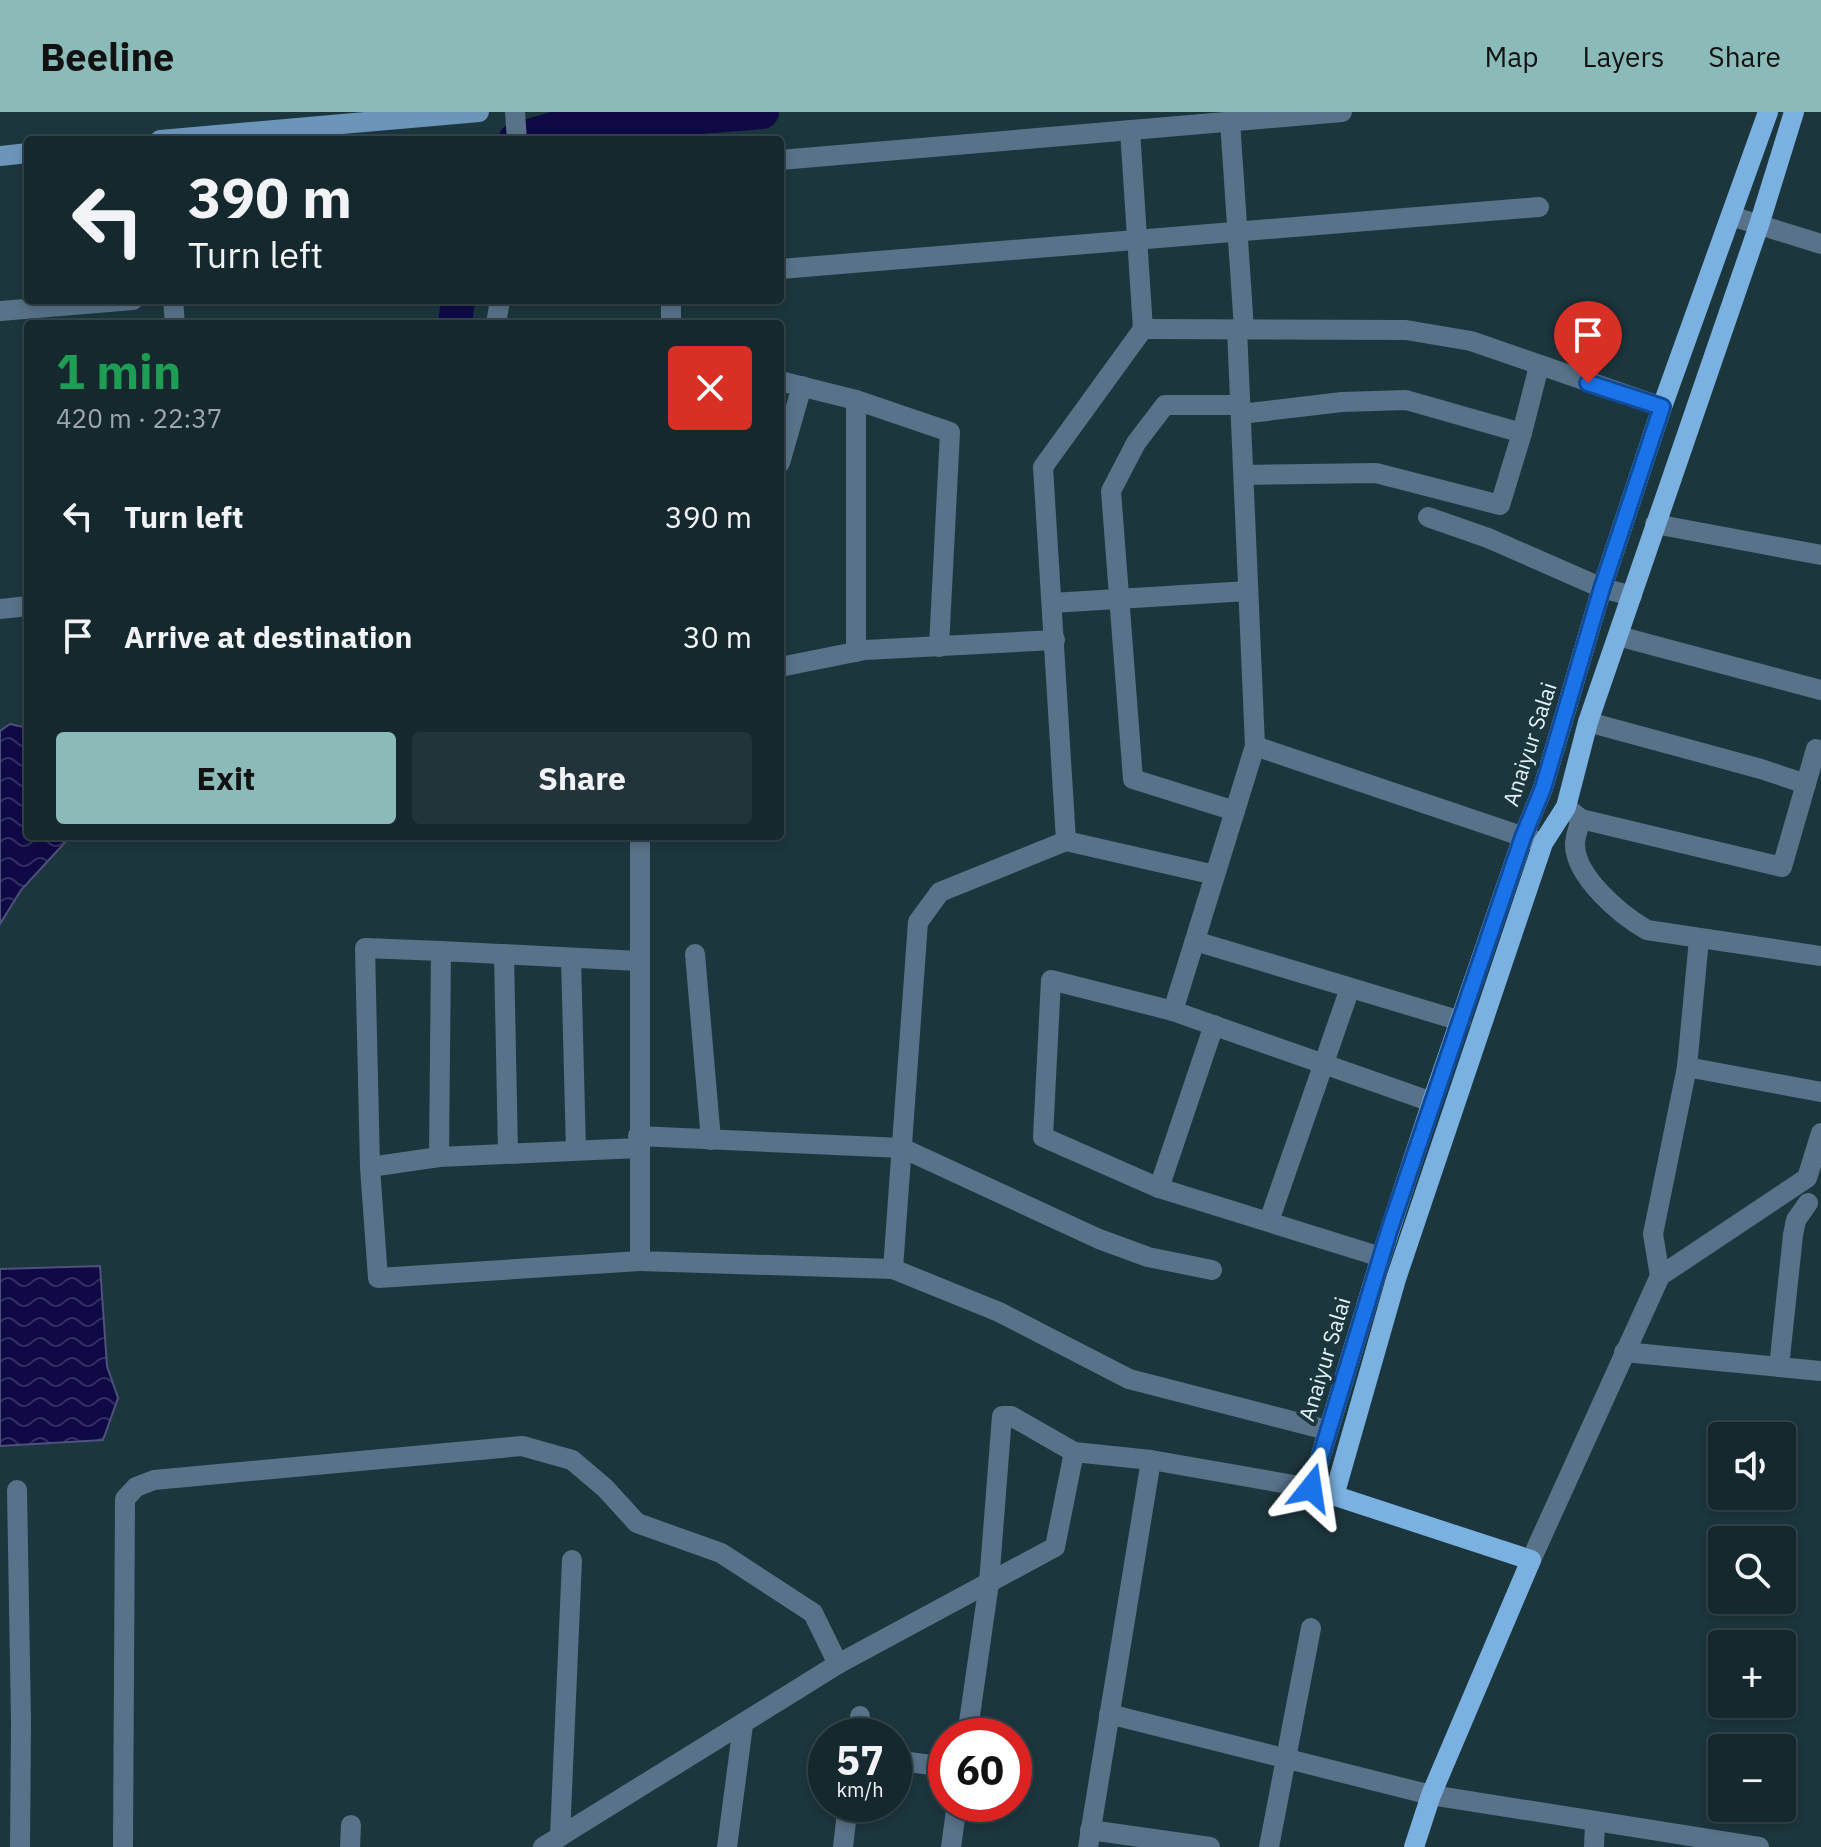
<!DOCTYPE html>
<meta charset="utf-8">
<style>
body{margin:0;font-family:"IBM Plex Sans",sans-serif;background:#22343a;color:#f1f3f6;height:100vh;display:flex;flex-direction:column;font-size:30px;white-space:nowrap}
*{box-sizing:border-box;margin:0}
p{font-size:26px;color:#9da6aa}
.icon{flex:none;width:44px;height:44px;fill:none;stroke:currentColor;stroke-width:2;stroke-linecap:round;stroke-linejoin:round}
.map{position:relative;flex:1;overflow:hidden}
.panel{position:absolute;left:24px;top:208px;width:760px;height:520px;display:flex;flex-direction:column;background:#15282e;border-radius:8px;box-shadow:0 4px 12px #0003,0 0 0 2px #34444a}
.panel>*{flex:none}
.banner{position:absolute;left:24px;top:24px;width:760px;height:168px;border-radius:8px;box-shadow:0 4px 12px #0003,0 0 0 2px #34444a;background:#15282e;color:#f1f3f6;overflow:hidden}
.tools{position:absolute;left:1708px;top:1310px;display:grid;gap:16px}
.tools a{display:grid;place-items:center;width:88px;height:88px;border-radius:8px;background:#15282e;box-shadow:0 4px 12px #0003,0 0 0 2px #34444a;font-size:40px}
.speed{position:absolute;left:808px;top:1606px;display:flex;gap:16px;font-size:40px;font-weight:700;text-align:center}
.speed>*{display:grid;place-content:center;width:104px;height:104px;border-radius:50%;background:#15282e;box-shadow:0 4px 12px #0003,0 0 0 2px #34444a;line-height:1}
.speed small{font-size:20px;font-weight:400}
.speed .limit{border:12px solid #d22;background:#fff;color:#111}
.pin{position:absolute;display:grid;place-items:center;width:68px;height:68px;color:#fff;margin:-82px -34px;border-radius:50% 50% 50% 0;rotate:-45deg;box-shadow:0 0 8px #0007}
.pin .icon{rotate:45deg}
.me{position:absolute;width:88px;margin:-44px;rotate:15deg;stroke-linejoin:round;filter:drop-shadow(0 0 6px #0008)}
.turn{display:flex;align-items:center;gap:28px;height:168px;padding:0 32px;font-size:36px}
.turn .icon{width:104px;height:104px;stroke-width:2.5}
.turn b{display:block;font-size:56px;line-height:68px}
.round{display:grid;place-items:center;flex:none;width:84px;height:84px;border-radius:8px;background:#22343a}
.headline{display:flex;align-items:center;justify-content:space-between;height:136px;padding:0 32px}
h1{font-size:48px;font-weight:700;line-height:60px;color:#1e9e55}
.primary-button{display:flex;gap:16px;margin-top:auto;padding:16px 32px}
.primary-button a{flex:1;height:92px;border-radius:8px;background:#8bbbb9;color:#111;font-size:32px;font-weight:700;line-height:92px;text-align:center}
.primary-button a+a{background:#22343a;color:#f1f3f6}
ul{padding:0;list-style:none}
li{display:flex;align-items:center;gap:24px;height:120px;padding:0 32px}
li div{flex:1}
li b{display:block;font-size:30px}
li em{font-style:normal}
header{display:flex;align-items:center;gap:48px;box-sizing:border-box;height:112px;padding:0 40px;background:#8bbbb9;color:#111}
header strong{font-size:38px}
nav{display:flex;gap:44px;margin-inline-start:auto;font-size:28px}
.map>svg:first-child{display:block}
.water{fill:url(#water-waves);stroke:#4f507b;stroke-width:2}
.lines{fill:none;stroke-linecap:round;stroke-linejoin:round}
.river{stroke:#0f0a46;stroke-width:34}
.street{stroke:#587289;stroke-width:20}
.secondary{stroke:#6c95ba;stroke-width:20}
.primary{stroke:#7bb1e1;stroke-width:20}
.route-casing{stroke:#114b97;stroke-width:20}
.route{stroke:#1a73e8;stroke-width:14}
.labels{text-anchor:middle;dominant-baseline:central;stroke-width:8;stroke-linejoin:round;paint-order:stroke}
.street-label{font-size:22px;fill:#e5f3f8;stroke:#1c363d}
</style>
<header>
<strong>Beeline</strong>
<nav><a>Map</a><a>Layers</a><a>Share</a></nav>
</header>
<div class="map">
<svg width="1821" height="1735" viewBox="0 0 1821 1735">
<defs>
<pattern id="water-waves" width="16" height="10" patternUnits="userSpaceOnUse" patternTransform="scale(2)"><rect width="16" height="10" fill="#0f0a46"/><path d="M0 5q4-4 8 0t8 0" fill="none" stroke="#322e61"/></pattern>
</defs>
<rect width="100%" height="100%" fill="#1c363d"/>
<g class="water">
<polygon points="10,612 28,616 28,724 71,724 21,778 0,812 0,619"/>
<polygon points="100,1154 107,1254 118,1286 103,1328 0,1334 0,1157"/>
</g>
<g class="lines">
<g class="river">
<polyline points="515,28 553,17 762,0"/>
<polyline points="455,212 458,188"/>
</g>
<g class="street">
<polyline points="515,0 517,28"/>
<polyline points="1230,9 1244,217"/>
<polyline points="780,48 1342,0"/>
<polyline points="1731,104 1821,132"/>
<polyline points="780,157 1539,95"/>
<polyline points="173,188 175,212"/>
<polyline points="0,199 133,188"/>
<polyline points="496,212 500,188"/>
<polyline points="671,212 671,188"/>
<polyline points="1143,217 1406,218 1471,229 1662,295"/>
<polyline points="1237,217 1255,634 1173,899 1432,990"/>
<polyline points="780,269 856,288 950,320 939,535"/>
<polyline points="1241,302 1342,290 1406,288 1522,321"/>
<polyline points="780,351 802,274"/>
<polyline points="1244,363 1376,361 1500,393 1522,321 1539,254"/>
<polyline points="1428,405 1488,426 1602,476 1632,484"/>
<polyline points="1655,412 1821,443"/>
<polyline points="1052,491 1248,479"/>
<polyline points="0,497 28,494"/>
<polyline points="1618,524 1821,578"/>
<polyline points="856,540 856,288"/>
<polyline points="780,555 865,538 1055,528"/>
<polyline points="1588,610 1761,657 1806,672"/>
<polyline points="1255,634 1539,730"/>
<path d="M1566 695 1581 707C1579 715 1575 724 1575 732 1575 765 1621 803 1647 818L1821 844"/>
<polyline points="1235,699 1133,667 1111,379 1136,331 1165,293 1240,293"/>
<polyline points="1581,707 1782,755 1816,637"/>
<polyline points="640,724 640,1149 893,1157 999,1200 1129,1267 1327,1318"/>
<polyline points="1066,729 1215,763"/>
<polyline points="1195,829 1461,909"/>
<polyline points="504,842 508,1041"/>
<polyline points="695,842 711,1028"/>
<polyline points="571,846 576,1038"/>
<polyline points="1173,899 1051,868 1043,1025 1159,1076 1381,1145"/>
<polyline points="1687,955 1821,980"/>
<polyline points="638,1024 902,1036 1099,1127 1148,1145 1212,1158"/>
<polyline points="638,1036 439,1045 441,839 639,849"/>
<polyline points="439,1045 370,1055 365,836 441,839"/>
<polyline points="370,1055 378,1166 640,1149"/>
<polyline points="1159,1076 1214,913"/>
<polyline points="1269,1109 1350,876"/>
<polyline points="893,1157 918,810 940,780 1066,729 1043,355 1143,217 1130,18"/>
<polyline points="1660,1164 1653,1122 1687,955 1699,827"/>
<polyline points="1624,1240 1821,1259"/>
<polyline points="1779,1255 1793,1123 1796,1108 1808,1091"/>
<polyline points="17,1378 21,1609 20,1735"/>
<polyline points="1531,1448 1660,1164 1807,1066 1821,1021"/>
<polyline points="1109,1602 1431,1683 1759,1735"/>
<polyline points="858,1624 860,1604"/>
<polyline points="967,1624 989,1471 1002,1304 1011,1304 1074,1340"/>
<polyline points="894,1648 946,1655"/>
<polyline points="1090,1718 1210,1735"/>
<polyline points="560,1725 572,1448"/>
<polyline points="123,1735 125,1387 136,1375 154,1368 522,1334 572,1348 605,1376 637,1411 721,1441 813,1501 838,1552"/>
<polyline points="350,1735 351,1713"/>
<polyline points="543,1735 838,1552 1055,1435 1074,1340 1151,1348 1311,1376"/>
<polyline points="727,1735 743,1613"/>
<polyline points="843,1735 848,1692"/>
<polyline points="951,1735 957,1692"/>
<polyline points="1088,1735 1151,1348"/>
<polyline points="1269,1735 1311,1516"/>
<polyline points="1594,1735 1595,1711"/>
</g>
<g class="secondary">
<polyline points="160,28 479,0"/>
<polyline points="0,44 28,41"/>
</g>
<g class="primary">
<polyline points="1334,1384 1396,1167 1543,731 1566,695 1588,610 1759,113 1794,0"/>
<polyline points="1414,1735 1431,1683 1531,1448 1311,1376 1381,1145 1432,990 1523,725 1543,676 1602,476 1662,295 1768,0"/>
</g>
</g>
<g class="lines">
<defs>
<polyline id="route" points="1311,1376 1389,1119 1523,725 1543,676 1602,476 1662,295 1588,271"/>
</defs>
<use href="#route" class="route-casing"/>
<use href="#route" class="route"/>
</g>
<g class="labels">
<g class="street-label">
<text transform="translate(1529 632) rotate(-72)">Anaiyur Salai</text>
<text transform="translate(1324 1247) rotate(-73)">Anaiyur Salai</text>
</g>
</g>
</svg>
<div class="tools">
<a><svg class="icon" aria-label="sound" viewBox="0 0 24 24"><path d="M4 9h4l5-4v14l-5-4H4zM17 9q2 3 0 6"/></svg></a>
<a><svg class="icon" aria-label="search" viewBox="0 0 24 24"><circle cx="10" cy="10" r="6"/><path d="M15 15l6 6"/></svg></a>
<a>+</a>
<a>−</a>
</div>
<div class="speed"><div>57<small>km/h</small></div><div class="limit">60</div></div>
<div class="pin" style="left:1588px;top:271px;background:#d93025"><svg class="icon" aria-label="arrive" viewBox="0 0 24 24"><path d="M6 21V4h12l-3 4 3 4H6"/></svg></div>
<svg class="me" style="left:1311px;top:1376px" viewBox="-20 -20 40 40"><path d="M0-17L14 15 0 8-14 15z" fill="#1a73e8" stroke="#fff" stroke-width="4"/></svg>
<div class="banner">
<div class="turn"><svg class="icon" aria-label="left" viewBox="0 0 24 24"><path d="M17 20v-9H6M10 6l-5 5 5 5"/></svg><div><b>390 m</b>Turn left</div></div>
</div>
<section class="panel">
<div class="headline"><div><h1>1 min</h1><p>420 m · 22:37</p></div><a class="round" style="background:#d93025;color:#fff"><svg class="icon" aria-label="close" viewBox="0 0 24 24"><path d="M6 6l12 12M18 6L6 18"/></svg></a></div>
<ul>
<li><svg class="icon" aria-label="left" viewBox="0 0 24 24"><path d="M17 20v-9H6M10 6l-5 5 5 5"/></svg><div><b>Turn left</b></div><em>390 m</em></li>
<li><svg class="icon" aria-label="arrive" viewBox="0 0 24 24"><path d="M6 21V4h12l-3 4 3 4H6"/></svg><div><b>Arrive at destination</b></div><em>30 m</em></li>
</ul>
<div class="primary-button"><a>Exit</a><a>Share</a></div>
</section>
</div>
